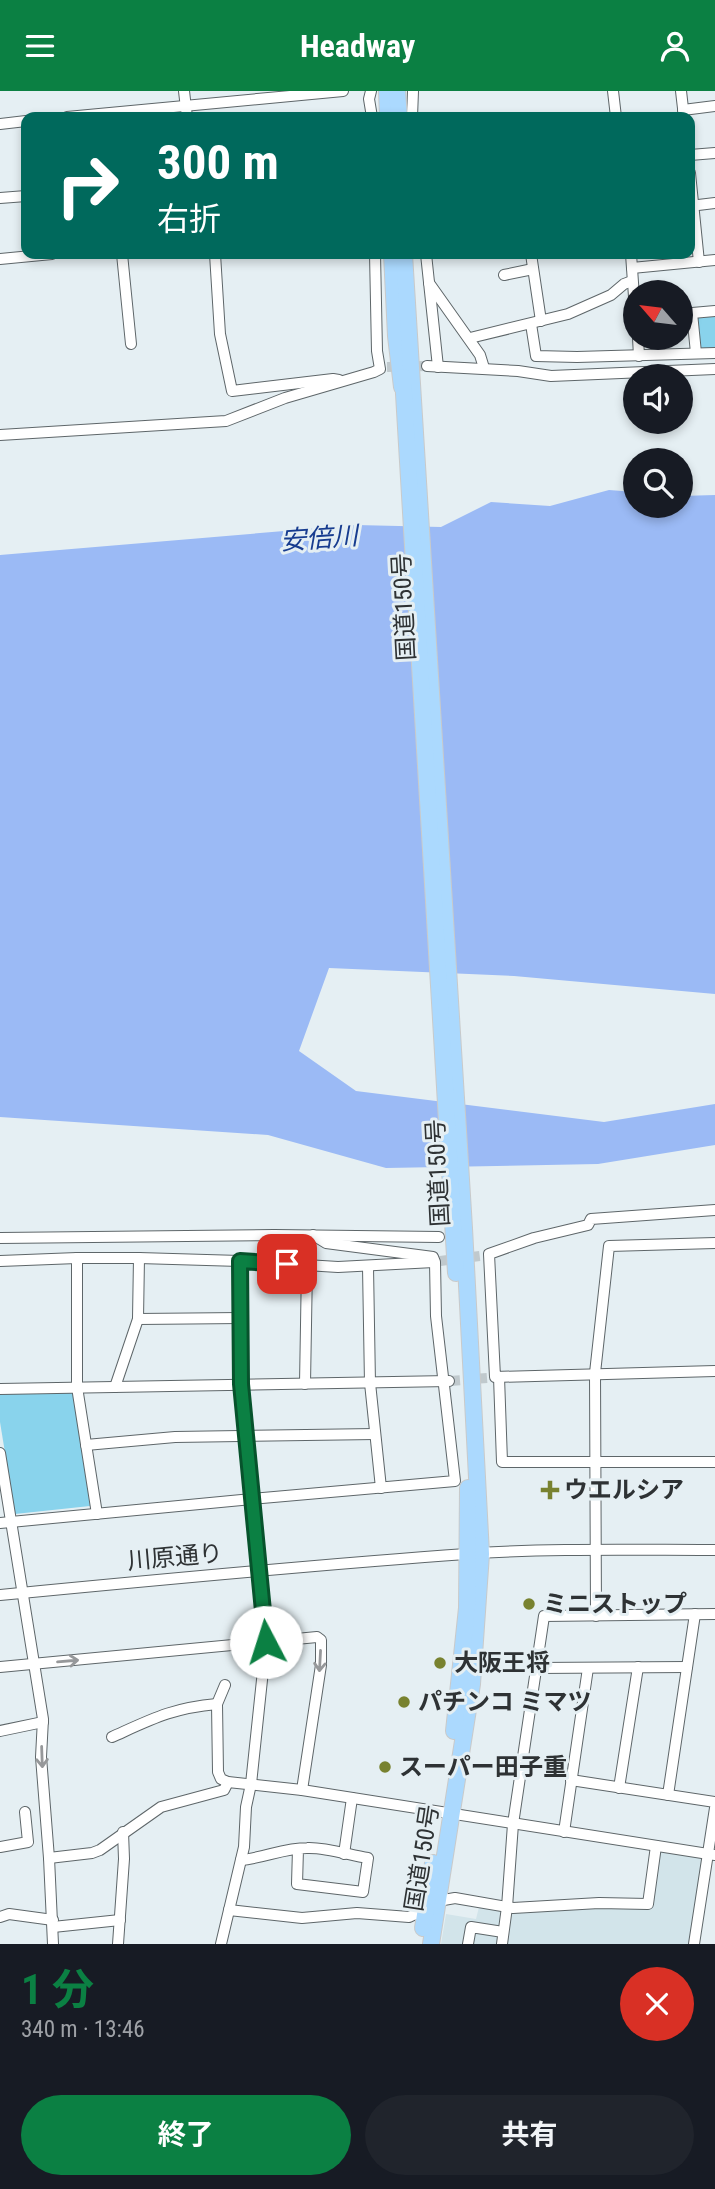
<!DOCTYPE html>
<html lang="ja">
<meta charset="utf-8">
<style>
body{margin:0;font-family:"Roboto Condensed","Noto Sans JP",sans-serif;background:#20242c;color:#f1f3f6;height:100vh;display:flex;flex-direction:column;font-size:26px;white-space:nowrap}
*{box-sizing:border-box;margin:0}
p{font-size:23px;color:#9ea1a6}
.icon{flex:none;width:38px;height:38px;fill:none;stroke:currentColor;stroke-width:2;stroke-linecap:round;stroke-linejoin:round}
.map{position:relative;height:1853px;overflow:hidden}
.drawer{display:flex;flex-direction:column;background:#171b24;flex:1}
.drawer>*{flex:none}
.top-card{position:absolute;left:21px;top:21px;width:674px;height:147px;border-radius:14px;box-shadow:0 4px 10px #0003;background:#00695c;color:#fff;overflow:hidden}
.needle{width:46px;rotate:298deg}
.buttons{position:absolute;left:623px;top:189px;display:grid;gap:14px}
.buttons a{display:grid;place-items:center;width:70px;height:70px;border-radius:50%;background:#171b24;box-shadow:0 4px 10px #0003;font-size:35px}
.pin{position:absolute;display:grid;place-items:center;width:60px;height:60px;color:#fff;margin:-30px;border-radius:14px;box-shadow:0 4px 10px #0006}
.me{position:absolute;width:77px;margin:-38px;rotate:355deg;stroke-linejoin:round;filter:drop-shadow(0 0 5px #0008)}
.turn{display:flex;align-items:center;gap:24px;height:147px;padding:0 21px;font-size:32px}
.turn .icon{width:91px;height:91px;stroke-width:2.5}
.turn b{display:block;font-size:49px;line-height:60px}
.round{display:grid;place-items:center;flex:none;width:74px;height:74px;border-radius:37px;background:#20242c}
.headline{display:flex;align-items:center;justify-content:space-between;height:119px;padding:0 21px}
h1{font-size:42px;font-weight:700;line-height:52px;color:#0b8043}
.cta{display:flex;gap:14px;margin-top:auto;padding:14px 21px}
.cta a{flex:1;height:80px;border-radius:42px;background:#0b8043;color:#fff;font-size:28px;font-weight:700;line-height:80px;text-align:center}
.cta a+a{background:#20242c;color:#f1f3f6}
header{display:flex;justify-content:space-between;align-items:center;height:91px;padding:0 21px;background:#0b8043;color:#fff;font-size:32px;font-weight:700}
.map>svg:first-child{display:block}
.built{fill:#d2e4ea}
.green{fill:#89d3ec}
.water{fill:#9bbaf5}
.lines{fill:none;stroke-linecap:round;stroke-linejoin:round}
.minor-tunnel{stroke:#c0c9cd;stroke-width:10;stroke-dasharray:10 5;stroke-linecap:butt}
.minor-casing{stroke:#5e6669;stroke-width:12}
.highway-casing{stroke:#c9caca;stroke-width:18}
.minor{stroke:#fff;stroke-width:10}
.highway{stroke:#abd9fe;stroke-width:16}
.oneway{stroke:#96989a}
.route-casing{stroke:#07532c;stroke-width:18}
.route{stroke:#0b8043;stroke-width:12}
.poi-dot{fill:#78822f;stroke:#e5eff3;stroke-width:2.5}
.labels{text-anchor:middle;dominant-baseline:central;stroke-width:6;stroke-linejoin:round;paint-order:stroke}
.street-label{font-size:24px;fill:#2e3234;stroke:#e5eff3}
.poi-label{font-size:24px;font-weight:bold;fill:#2e3234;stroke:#e5eff3;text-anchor:start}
.water-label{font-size:26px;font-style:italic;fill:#173c8f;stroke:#e5eff3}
</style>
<header><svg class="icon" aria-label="menu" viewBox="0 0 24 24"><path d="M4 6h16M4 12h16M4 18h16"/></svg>Headway<svg class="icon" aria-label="person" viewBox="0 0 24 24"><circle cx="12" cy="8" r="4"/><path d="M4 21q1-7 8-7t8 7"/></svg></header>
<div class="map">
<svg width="715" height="1853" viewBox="0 0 715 1853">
<rect width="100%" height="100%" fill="#e5eff3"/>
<g class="built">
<polygon points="660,1759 704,1765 690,1853 505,1853 510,1820 606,1816 651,1818"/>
<polygon points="479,1816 504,1820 498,1853 441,1853 446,1823 476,1828"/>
</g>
<g class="green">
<polygon points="715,223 715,260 698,258 695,229 698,225"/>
<polygon points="70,1300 74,1303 90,1415 15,1423 0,1331 0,1302"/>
</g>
<polygon class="water" points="609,399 635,401 635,415 681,415 681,405 715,404 715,903 514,885 329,877 299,960 356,1000 604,1031 715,1013 715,1054 598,1073 386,1077 268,1044 0,1026 0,464 356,434 441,436 491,411 550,415"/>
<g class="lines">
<g class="minor-tunnel">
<polyline points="387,276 427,275"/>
<polyline points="440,1170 480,1165"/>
<polyline points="450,1290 487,1287"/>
</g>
<defs>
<g id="minor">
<polyline points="184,0 187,26"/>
<polyline points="371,0 369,8 372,26"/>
<polyline points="613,0 616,26"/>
<polyline points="681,0 684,26"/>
<polyline points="683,19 715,15"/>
<polyline points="67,26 343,0"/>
<polyline points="412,26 413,0"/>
<polyline points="0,33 26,30"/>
<polyline points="690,64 715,62"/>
<polyline points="690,82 699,171"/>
<polyline points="0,107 26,105"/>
<polyline points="690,115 715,112"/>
<polyline points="122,163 131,253"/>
<polyline points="215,163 220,243 232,300 333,288 339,289"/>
<polyline points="426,163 438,276"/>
<polyline points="531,163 541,230"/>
<polyline points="631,163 635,220"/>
<polyline points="0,168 52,163"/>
<polyline points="632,177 715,169"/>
<polyline points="504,184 533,178"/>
<polyline points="429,192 480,264 484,277"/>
<polyline points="692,222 696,262"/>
<polyline points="681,223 715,220"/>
<polyline points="531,233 536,265 577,266 715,262"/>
<polyline points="470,247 568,223 611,204 624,193 632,190"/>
<polyline points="638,247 639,265"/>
<polyline points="427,275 518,280 551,285 715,278"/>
<polyline points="0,344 226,330 285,307 374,281 380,278 377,260 375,163"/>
<polyline points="715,1119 591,1128 588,1134 534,1147 489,1163 495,1286 715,1280"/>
<polyline points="0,1147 274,1144 439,1146"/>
<polyline points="77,1167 77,1296 97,1423"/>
<polyline points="0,1170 77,1167 139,1167 240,1170 338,1176 434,1171"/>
<polyline points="368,1176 370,1292 381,1397"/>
<polyline points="138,1228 241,1227"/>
<polyline points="499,1286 502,1371 715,1371"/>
<polyline points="305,1293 307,1175"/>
<polyline points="115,1296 138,1228 139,1167"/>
<polyline points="0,1298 449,1290"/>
<polyline points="86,1354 175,1346 375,1343"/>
<polyline points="0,1362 43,1628 41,1666 49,1767 53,1853"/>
<polyline points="0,1432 252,1408 241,1293 240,1170"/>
<path d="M0 1504C155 1489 310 1474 466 1463 548 1457 632 1459 715 1459"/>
<polyline points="596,1525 595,1282 609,1155 715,1152"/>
<polyline points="0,1576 317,1546 321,1549 321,1574 302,1699"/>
<polyline points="537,1577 687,1576"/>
<polyline points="225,1594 217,1613 218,1681 221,1688 228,1691 302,1699 715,1764"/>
<polyline points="0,1640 43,1631"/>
<path d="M112 1646C152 1628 172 1617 217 1613"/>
<polyline points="571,1689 715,1711"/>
<polyline points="619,1697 638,1576"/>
<polyline points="668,1704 695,1523"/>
<polyline points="564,1741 588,1577"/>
<polyline points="0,1756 28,1751 25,1721"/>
<polyline points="344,1763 352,1707"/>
<polyline points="49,1767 92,1762 100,1759 161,1716 224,1699 228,1691"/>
<path d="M241 1769C263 1767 285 1757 307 1757 326 1756 349 1764 368 1767L363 1801 297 1793 298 1758"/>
<polyline points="438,1810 455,1807 513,1817 599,1812 648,1813 656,1755"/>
<polyline points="229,1819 302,1827 357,1822 409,1826 426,1818"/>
<polyline points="0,1826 9,1823 53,1829"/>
<polyline points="53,1836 120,1829"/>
<polyline points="118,1853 124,1768 123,1741"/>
<polyline points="221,1853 244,1756 246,1716 251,1693 266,1551 252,1408 455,1390 436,1225 435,1171 433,1166 326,1152 313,1144"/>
<polyline points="468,1853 471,1836 503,1841"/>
<polyline points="502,1853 507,1816 513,1733 544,1525 715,1523"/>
<polyline points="694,1853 715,1717"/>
</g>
<g id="highway">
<polyline points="387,0 388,26"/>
<polyline points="397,0 399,26"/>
<polyline points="392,163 396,245 402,296"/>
<polyline points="404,163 464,1137 481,1463 472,1593 431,1853"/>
<polyline points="403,286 456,1182"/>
<polyline points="454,1640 467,1517 468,1397"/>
<polyline points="423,1837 433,1772"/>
</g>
</defs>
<use href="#minor" class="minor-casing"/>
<use href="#highway" class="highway-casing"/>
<use href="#minor" class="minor"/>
<use href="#highway" class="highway"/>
</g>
<defs><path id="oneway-shaft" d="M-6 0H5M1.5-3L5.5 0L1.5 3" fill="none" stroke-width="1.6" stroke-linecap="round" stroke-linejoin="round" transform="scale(1.75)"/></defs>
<g class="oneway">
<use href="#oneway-shaft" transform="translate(68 1570) rotate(-5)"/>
<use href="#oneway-shaft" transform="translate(320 1570) rotate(93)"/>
<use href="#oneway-shaft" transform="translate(42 1666) rotate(88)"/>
</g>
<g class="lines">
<defs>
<polyline id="route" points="266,1551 241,1293 240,1170 287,1173"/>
</defs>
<use href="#route" class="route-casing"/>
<use href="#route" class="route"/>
</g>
<g class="poi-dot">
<path d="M546.5 1388.5h7v7h7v7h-7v7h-7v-7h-7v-7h7z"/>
<circle cx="529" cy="1513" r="7"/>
<circle cx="440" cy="1572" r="7"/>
<circle cx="404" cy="1611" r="7"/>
<circle cx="385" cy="1676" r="7"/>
</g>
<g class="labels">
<g class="street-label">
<text transform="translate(404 516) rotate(-93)">国道150号</text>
<text transform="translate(438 1082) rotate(-93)">国道150号</text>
<text transform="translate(175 1466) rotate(-5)">川原通り</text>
<text transform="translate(422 1767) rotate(-81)">国道150号</text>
</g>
<g class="poi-label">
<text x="564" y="1399">ウエルシア</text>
<text x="543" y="1513">ミニストップ</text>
<text x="454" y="1572">大阪王将</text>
<text x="418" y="1611">パチンコ ミマツ</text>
<text x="399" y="1676">スーパー田子重</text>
</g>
<g class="water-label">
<text transform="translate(319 447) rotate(-4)">安倍川</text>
</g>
</g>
</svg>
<div class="buttons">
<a><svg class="needle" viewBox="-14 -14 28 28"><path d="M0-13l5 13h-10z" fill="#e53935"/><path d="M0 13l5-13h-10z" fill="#9ea1a6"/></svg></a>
<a><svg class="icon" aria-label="sound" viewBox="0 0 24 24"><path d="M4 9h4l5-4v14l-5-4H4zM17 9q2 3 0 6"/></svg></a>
<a><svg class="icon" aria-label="search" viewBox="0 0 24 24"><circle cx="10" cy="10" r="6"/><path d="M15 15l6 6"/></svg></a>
</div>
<div class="pin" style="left:287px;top:1173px;background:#d93025"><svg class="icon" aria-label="arrive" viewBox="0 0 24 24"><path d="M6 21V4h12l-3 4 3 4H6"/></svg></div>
<svg class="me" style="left:266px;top:1551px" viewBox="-20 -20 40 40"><circle r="19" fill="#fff"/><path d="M0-13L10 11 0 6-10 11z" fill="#0b8043"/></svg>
<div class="top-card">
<div class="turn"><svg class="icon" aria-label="right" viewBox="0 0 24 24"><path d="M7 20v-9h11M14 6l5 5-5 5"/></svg><div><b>300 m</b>右折</div></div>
</div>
</div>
<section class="drawer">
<div class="headline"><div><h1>1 分</h1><p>340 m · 13:46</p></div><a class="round" style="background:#d93025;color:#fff"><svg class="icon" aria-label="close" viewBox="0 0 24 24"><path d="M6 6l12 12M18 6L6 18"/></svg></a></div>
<div class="cta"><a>終了</a><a>共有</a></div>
</section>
